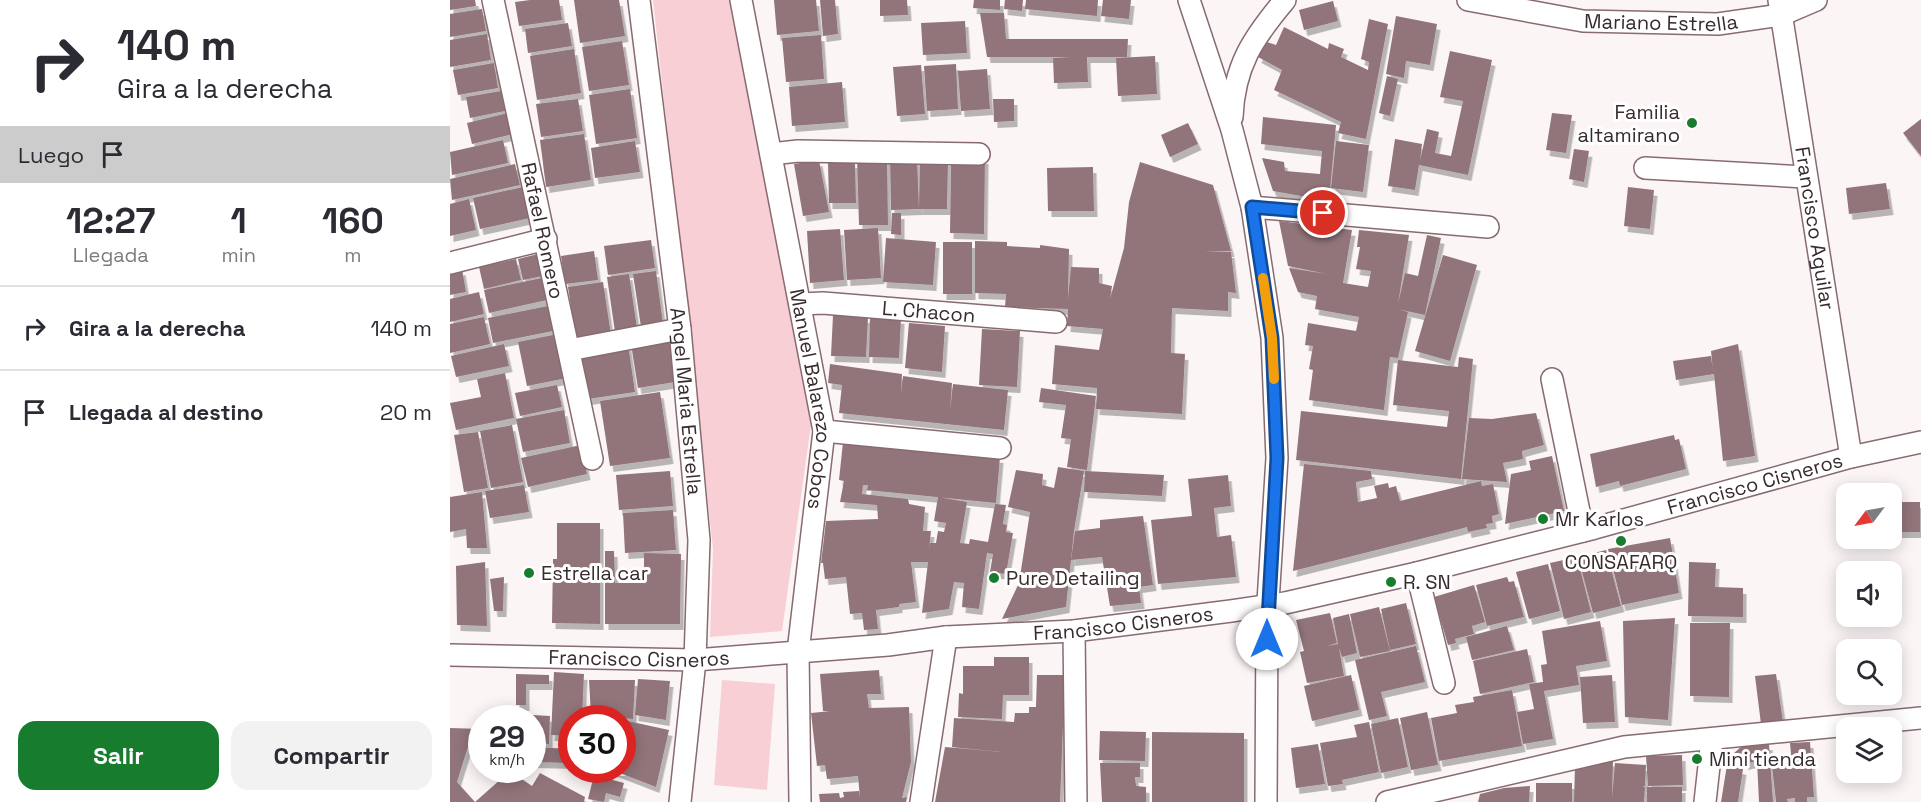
<!DOCTYPE html>
<html lang="es">
<style>
body{margin:0;font-family:"Space Grotesk",sans-serif;background:#f2f2f3;color:#2b2b33;height:100vh;display:flex;flex-direction:column;font-size:22px;white-space:nowrap}
*{box-sizing:border-box;margin:0}
p{font-size:20px;color:#7c7c81}
.icon{flex:none;width:33px;height:33px;fill:none;stroke:currentColor;stroke-width:2;stroke-linecap:round;stroke-linejoin:round}
.map{position:relative;flex:1;overflow:hidden}
.details{display:flex;flex-direction:column;background:#fff;width:450px}
.details>*{flex:none}
.hud{background:#fff;color:#2b2b33;overflow:hidden}
.needle{width:39px;rotate:238deg}
.controls{position:absolute;left:1386px;top:483px;display:grid;gap:12px}
.controls a{display:grid;place-items:center;width:66px;height:66px;border-radius:12px;background:#fff;box-shadow:0 3px 15px #0003;font-size:30px}
.speed{position:absolute;left:18px;top:705px;display:flex;gap:12px;font-size:30px;font-weight:700;text-align:center}
.speed>*{display:grid;place-content:center;width:78px;height:78px;border-radius:50%;background:#fff;box-shadow:0 3px 15px #0003;line-height:1}
.speed small{font-size:15px;font-weight:400}
.speed .limit{border:9px solid #d22;background:#fff;color:#111}
.pin{position:absolute;display:grid;place-items:center;width:51px;height:51px;color:#fff;margin:-26px;border:3px solid #fff;border-radius:50%;box-shadow:0 2px 6px #0007}
.me{position:absolute;width:66px;margin:-33px;rotate:0deg;stroke-linejoin:round;filter:drop-shadow(0 0 4px #0008)}
.turn{display:flex;align-items:center;gap:21px;height:126px;padding:0 18px;font-size:27px}
.turn .icon{width:78px;height:78px;stroke-width:2.5}
.turn b{display:block;font-size:42px;line-height:51px}
.then{display:flex;align-items:center;height:57px;padding:0 18px;background:#0003;gap:12px;font-size:22px}
.eta{display:flex;justify-content:space-evenly;align-items:center;height:102px;text-align:center}
.eta b{font-size:36px;font-weight:800;line-height:42px}
.cta{display:flex;gap:12px;margin-top:auto;padding:12px 18px}
.cta a{flex:1;height:69px;border-radius:18px;background:#177c2e;color:#fff;font-size:24px;font-weight:800;line-height:69px;text-align:center}
.cta a+a{background:#f2f2f3;color:#2b2b33}
ul{padding:0;list-style:none}
li{display:flex;align-items:center;gap:18px;height:84px;padding:0 18px;border-top:2px solid #e1e1e2}
li div{flex:1}
li b{display:block;font-size:22px}
li em{font-style:normal}
main{display:flex;flex:1;min-height:0}
.map>svg:first-child{display:block}
.green{fill:#f7cfd5}
.building{fill:#91757a;filter:url(#shadow)}
.lines{fill:none;stroke-linecap:round;stroke-linejoin:round}
.minor-casing{stroke:#876b70;stroke-width:24}
.minor{stroke:#fff;stroke-width:21}
.route-casing{stroke:#114b97;stroke-width:15}
.route{stroke:#1a73e8;stroke-width:10}
.slow{stroke:#f59e0b;stroke-width:10}
.poi-dot{fill:#177c2e;stroke:#fff;stroke-width:2}
.labels{text-anchor:middle;dominant-baseline:central;stroke-width:6;stroke-linejoin:round;paint-order:stroke}
.street-label{font-size:20px;fill:#372b2d;stroke:#fff}
.poi-label{font-size:20px;fill:#372b2d;stroke:#fff;text-anchor:start}
</style>
<main>
<section class="details">
<div class="hud">
<div class="turn"><svg class="icon" aria-label="right" viewBox="0 0 24 24"><path d="M7 20v-9h11M14 6l5 5-5 5"/></svg><div><b>140 m</b>Gira a la derecha</div></div>
<div class="then">Luego<svg class="icon" aria-label="arrive" viewBox="0 0 24 24"><path d="M6 21V4h12l-3 4 3 4H6"/></svg></div>
</div>
<div class="eta">
<div><b>12:27</b><p>Llegada</p></div>
<div><b>1</b><p>min</p></div>
<div><b>160</b><p>m</p></div>
</div>
<ul>
<li><svg class="icon" aria-label="right" viewBox="0 0 24 24"><path d="M7 20v-9h11M14 6l5 5-5 5"/></svg><div><b>Gira a la derecha</b></div><em>140 m</em></li>
<li><svg class="icon" aria-label="arrive" viewBox="0 0 24 24"><path d="M6 21V4h12l-3 4 3 4H6"/></svg><div><b>Llegada al destino</b></div><em>20 m</em></li>
</ul>
<div class="cta"><a>Salir</a><a>Compartir</a></div>
</section>
<div class="map">
<svg width="1471" height="802" viewBox="0 0 1471 802">
<defs>
<filter id="shadow"><feDropShadow dx="3.5" dy="6" stdDeviation="0" flood-color="#0004"/></filter>
</defs>
<rect width="100%" height="100%" fill="#fbf5f6"/>
<g class="green">
<polygon points="203,0 282,0 361,425 332,631 260,637 263,549"/>
<polygon points="272,680 325,684 317,790 264,785"/>
</g>
<g class="building">
<polygon points="0,0 25,0 26,6 0,10"/>
<polygon points="80,0 109,0 112,20 69,26 65,2"/>
<polygon points="124,0 169,0 175,36 130,43"/>
<polygon points="324,0 366,0 369,31 327,35"/>
<polygon points="370,0 385,0 388,34 373,36"/>
<polygon points="430,0 457,0 458,15 430,16"/>
<polygon points="524,0 550,0 550,10 523,8"/>
<polygon points="555,0 573,0 572,11 554,9"/>
<polygon points="576,0 648,0 647,16 575,9"/>
<polygon points="653,0 681,0 679,19 651,16"/>
<polygon points="883,1 888,21 854,30 849,10"/>
<polygon points="32,9 36,31 0,37 0,14"/>
<polygon points="530,13 554,13 556,39 678,39 677,57 637,57 638,82 604,83 603,58 621,57 537,57"/>
<polygon points="946,16 987,24 980,65 956,61 954,78 936,74"/>
<polygon points="919,19 938,24 916,139 888,133 891,122 824,90 832,70 808,57 814,41 826,45 834,27 878,49 879,43 894,49 891,57 918,70 919,62 911,59"/>
<polygon points="515,21 517,53 473,55 471,23"/>
<polygon points="118,23 122,46 78,53 75,29"/>
<polygon points="37,34 41,60 0,67 0,40"/>
<polygon points="371,35 374,79 336,82 332,38"/>
<polygon points="172,41 179,85 139,91 132,47"/>
<polygon points="124,49 131,93 87,100 80,56"/>
<polygon points="1000,51 1042,60 1018,175 969,165 965,190 938,186 945,139 972,144 970,161 977,129 989,132 985,153 1001,156 1013,101 990,97"/>
<polygon points="705,56 707,94 668,96 666,58"/>
<polygon points="44,63 48,88 8,95 3,70"/>
<polygon points="506,64 508,109 477,111 474,66"/>
<polygon points="471,65 475,114 447,116 443,67"/>
<polygon points="537,69 540,109 511,111 508,71"/>
<polygon points="937,76 948,79 940,116 929,113"/>
<polygon points="392,82 395,122 342,126 339,87"/>
<polygon points="180,89 187,138 146,144 139,95"/>
<polygon points="51,91 55,111 20,118 16,97"/>
<polygon points="128,99 133,131 91,137 86,104"/>
<polygon points="543,99 564,99 564,121 544,122"/>
<polygon points="58,113 63,134 22,144 17,123"/>
<polygon points="1102,113 1122,115 1116,153 1096,150"/>
<polygon points="813,117 886,125 879,201 823,191 812,158 834,162 835,171 870,174 872,151 811,144"/>
<polygon points="1471,119 1471,156 1453,133"/>
<polygon points="738,123 748,144 720,157 711,135"/>
<polygon points="134,134 141,180 96,187 90,140"/>
<polygon points="53,140 58,163 2,175 0,152"/>
<polygon points="185,141 190,172 145,178 141,148"/>
<polygon points="886,141 919,145 913,192 881,188"/>
<polygon points="1124,149 1139,151 1134,182 1119,179"/>
<polygon points="407,157 437,157 438,225 409,225"/>
<polygon points="501,158 535,158 534,234 500,233"/>
<polygon points="440,159 467,159 469,209 441,210"/>
<polygon points="470,159 498,160 497,209 469,209"/>
<polygon points="369,160 379,212 353,216 344,164"/>
<polygon points="405,162 406,203 379,203 378,163"/>
<polygon points="690,162 763,185 781,251 754,251 781,252 786,293 778,292 778,311 722,308 721,353 735,354 732,414 646,409 647,388 602,384 605,345 649,350 653,329 617,326 618,309 555,307 556,294 525,293 525,241 557,242 557,246 590,248 590,245 619,249 618,299 621,267 649,268 649,283 662,286 660,299 674,248 679,202"/>
<polygon points="65,164 70,185 2,200 0,179"/>
<polygon points="643,167 644,211 598,211 597,168"/>
<polygon points="1436,183 1440,209 1399,214 1396,188"/>
<polygon points="73,187 80,218 30,229 23,198"/>
<polygon points="1178,187 1204,190 1200,229 1174,226"/>
<polygon points="19,199 26,230 0,236 0,204"/>
<polygon points="442,213 451,213 451,235 441,234"/>
<polygon points="829,221 902,230 893,283 918,287 921,271 906,269 910,247 907,247 909,230 959,235 948,304 955,273 968,276 977,235 991,238 975,315 947,309 958,312 948,358 940,357 934,410 859,400 863,370 859,369 863,346 855,345 858,323 906,331 909,317 865,309 867,296 848,292 839,268 877,274 838,266"/>
<polygon points="428,228 431,278 397,280 394,230"/>
<polygon points="390,229 394,280 360,283 357,231"/>
<polygon points="436,238 486,242 483,285 433,282"/>
<polygon points="201,240 205,268 158,275 154,246"/>
<rect x="493" y="242" width="29" height="52"/>
<polygon points="144,251 148,280 115,284 111,256"/>
<polygon points="88,254 93,276 73,280 68,259"/>
<polygon points="993,255 1027,265 1000,361 965,351"/>
<polygon points="66,259 71,280 34,289 29,267"/>
<polygon points="12,269 16,292 0,295 0,271"/>
<polygon points="206,271 213,324 191,327 183,274"/>
<polygon points="179,274 187,328 165,332 157,277"/>
<polygon points="92,278 97,300 39,313 34,290"/>
<polygon points="153,282 161,335 126,340 118,287"/>
<polygon points="29,292 34,314 0,322 0,299"/>
<polygon points="98,306 103,331 43,343 38,318"/>
<polygon points="383,315 418,317 416,357 381,356"/>
<polygon points="420,316 451,318 449,358 419,357"/>
<polygon points="34,317 40,344 0,353 0,324"/>
<polygon points="459,323 495,326 492,372 455,368"/>
<polygon points="532,329 570,331 567,387 529,385"/>
<polygon points="108,334 117,378 77,386 68,342"/>
<polygon points="219,338 225,382 188,388 181,344"/>
<polygon points="54,344 59,366 6,377 1,356"/>
<polygon points="178,344 185,392 138,399 131,351"/>
<polygon points="1288,344 1305,456 1273,461 1264,374 1226,380 1223,361 1261,356 1263,371 1261,351"/>
<polygon points="1009,357 1023,359 1011,479 846,460 851,411 997,427 999,411 943,405 948,360 1008,367"/>
<polygon points="380,364 452,374 451,394 453,376 502,383 500,411 503,384 558,390 554,430 389,413 392,385 378,383"/>
<polygon points="55,373 64,418 6,430 0,403 31,397 27,379"/>
<polygon points="107,385 112,407 70,416 65,393"/>
<polygon points="591,388 646,396 637,470 617,467 621,439 611,438 616,405 589,402"/>
<polygon points="210,392 220,458 160,466 150,401"/>
<polygon points="114,410 120,443 73,452 66,419"/>
<polygon points="1086,413 1094,445 1072,451 1073,459 1053,463 1057,482 1012,479 1019,418 1042,419"/>
<polygon points="62,425 73,482 41,488 30,431"/>
<polygon points="28,432 38,488 14,492 4,435"/>
<polygon points="1224,435 1225,440 1229,439 1236,469 1170,486 1169,481 1146,487 1140,454"/>
<polygon points="393,442 550,457 546,503 417,490 418,485 413,485 412,494 458,499 459,504 475,507 473,531 481,531 479,549 480,543 486,543 488,531 494,532 496,523 484,521 488,497 517,502 510,543 519,544 520,539 538,542 545,504 556,505 553,524 557,525 556,532 563,533 556,574 540,572 543,554 537,553 529,609 512,607 514,583 504,582 499,609 472,613 478,562 461,562 466,602 449,604 449,607 426,610 428,629 414,630 412,613 400,614 396,577 375,579 373,563 371,563 376,521 428,519 427,505 390,502 394,481 389,480"/>
<polygon points="131,445 137,474 78,487 71,458"/>
<polygon points="1102,456 1114,511 1055,524 1061,474 1081,470 1079,461"/>
<polygon points="854,464 921,471 922,479 906,482 908,502 927,498 924,486 938,483 939,488 946,486 950,501 1031,481 1032,486 1043,484 1049,514 1042,516 1043,523 1036,524 1037,528 1018,532 1017,527 1010,529 843,571"/>
<polygon points="608,467 634,471 624,531 616,607 552,619 569,583 580,512 558,507 566,470 593,474 592,485 604,488"/>
<polygon points="220,471 223,506 169,510 166,475"/>
<polygon points="635,471 714,475 712,496 634,492"/>
<polygon points="778,475 781,506 764,508 767,537 781,535 786,577 708,584 701,520 742,516 738,479"/>
<polygon points="74,485 79,512 40,518 35,491"/>
<polygon points="32,492 37,548 17,548 16,529 0,532 0,497"/>
<polygon points="1447,502 1470,502 1470,532 1448,532"/>
<polygon points="223,510 226,550 175,553 173,513"/>
<polygon points="693,516 703,585 689,587 691,603 660,606 652,557 621,560 625,531 650,528 650,520"/>
<polygon points="107,523 150,523 150,624 102,623 103,559 107,559"/>
<polygon points="1220,538 1229,593 1172,605 1158,549"/>
<polygon points="1156,550 1171,606 1143,613 1128,557"/>
<polygon points="155,551 164,551 165,583 194,583 194,553 231,554 230,624 155,624"/>
<polygon points="1127,557 1141,612 1114,619 1100,563"/>
<polygon points="35,562 37,626 7,625 6,566"/>
<polygon points="1239,562 1266,563 1265,587 1293,588 1293,617 1238,616"/>
<polygon points="1098,564 1110,611 1079,619 1066,572"/>
<polygon points="54,577 53,611 44,611 40,579"/>
<polygon points="1057,577 1059,582 1064,581 1074,617 1037,626 1026,585"/>
<polygon points="1024,585 1035,622 1022,626 1024,634 1005,639 1006,643 998,645 984,597"/>
<polygon points="956,603 966,644 940,650 931,609"/>
<polygon points="929,607 940,651 910,657 900,614"/>
<polygon points="880,613 887,643 877,646 888,644 883,618 899,614 907,653 892,657 889,648 894,676 857,683 850,652 854,651 846,620"/>
<polygon points="1225,618 1218,720 1175,717 1173,621"/>
<polygon points="1150,621 1157,661 1126,666 1129,685 1094,691 1103,739 1073,744 1067,712 1084,709 1079,684 1093,682 1091,665 1097,664 1092,631"/>
<polygon points="1240,623 1280,623 1279,697 1240,696"/>
<polygon points="1057,626 1064,650 1022,660 1016,637"/>
<polygon points="966,646 975,682 931,692 937,716 919,720 905,660"/>
<polygon points="1077,649 1084,682 1030,694 1023,661"/>
<polygon points="544,657 579,657 579,695 553,695 552,719 508,717 509,693 513,694 513,666 544,666"/>
<polygon points="429,670 431,694 417,694 419,708 459,707 461,762 452,798 457,797 456,802 370,802 369,794 389,793 390,798 394,797 393,792 409,791 410,798 408,776 377,779 375,765 367,766 361,713 381,711 373,711 370,674"/>
<polygon points="104,672 134,674 132,718 122,718 122,736 101,735"/>
<polygon points="66,674 99,675 99,684 76,684 76,705 66,705"/>
<polygon points="1326,674 1333,722 1311,724 1305,676"/>
<polygon points="587,675 615,675 610,802 485,802 495,747 552,752 502,747 504,718 564,722 565,713 579,713 579,707 586,707"/>
<polygon points="901,675 909,710 862,721 854,686"/>
<polygon points="1162,675 1165,722 1133,723 1130,677"/>
<polygon points="188,679 220,681 216,720 185,715"/>
<polygon points="139,680 185,680 183,719 141,715"/>
<polygon points="1062,690 1072,746 989,761 981,718 1007,713 1005,705 1024,702 1023,697"/>
<polygon points="977,712 988,765 961,770 950,718"/>
<polygon points="65,714 100,716 99,744 82,743 82,718 65,718"/>
<polygon points="948,718 958,767 931,773 921,724"/>
<polygon points="173,720 219,730 206,787 162,770 172,770"/>
<polygon points="919,722 929,772 892,780 893,784 878,786 870,743 907,737 904,725"/>
<polygon points="0,728 32,729 32,751 27,751 27,742 20,740 7,782 25,802 60,771 82,786 90,773 135,797 134,802 0,802"/>
<polygon points="650,731 696,732 695,761 649,760"/>
<polygon points="702,732 794,733 794,802 702,802"/>
<polygon points="1360,742 1364,797 1357,797 1357,802 1345,802 1345,798 1337,799 1338,802 1326,802 1321,756 1341,754 1340,743"/>
<polygon points="868,744 875,784 846,788 841,748"/>
<polygon points="1319,744 1323,802 1309,802 1307,761 1295,764 1284,753 1292,746"/>
<polygon points="82,747 122,749 122,763 82,762"/>
<polygon points="1232,755 1233,785 1198,786 1196,756"/>
<polygon points="1163,760 1162,798 1165,763 1196,765 1195,786 1192,786 1195,787 1194,802 1124,802 1125,765"/>
<polygon points="650,763 690,763 690,777 685,777 686,786 696,787 696,802 652,802"/>
<polygon points="1277,765 1293,769 1288,802 1271,802"/>
<polygon points="144,775 174,783 170,797 156,793 154,802 138,799"/>
<rect x="1086" y="783" width="36" height="19"/>
<polygon points="1080,786 1079,802 1028,802 1030,794 1054,788"/>
<rect x="1197" y="787" width="35" height="15"/>
</g>
<g class="lines">
<defs>
<g id="minor">
<path id="s1" d="M43 0 142 459"/>
<path id="s2" d="M189 0 230 329 249 540 245 660 230 802"/>
<path id="s3" d="M291 0 374 431 348 652 350 802"/>
<polyline points="739,0 782,130 802,207 822,338 827,458 817,618 816,802"/>
<path id="s4" d="M1018 0 1133 21 1268 24 1331 15 1366 0"/>
<path id="s5" d="M1329 0 1401 457"/>
<path d="M782 117C784 66 803 38 835 0"/>
<polyline points="321,154 348,151 529,154"/>
<polyline points="1195,168 1355,177"/>
<polyline points="802,207 1038,227"/>
<polyline points="0,263 96,239"/>
<path id="s6" d="M351 304 373 303 606 322"/>
<polyline points="119,350 230,329"/>
<polyline points="1102,379 1133,531"/>
<polyline points="374,431 550,448"/>
<polyline points="967,573 994,683"/>
<polyline points="624,631 626,802"/>
<path id="s7" d="M0 655 245 660 438 645 496 637 624 631 781 611 835 603 967 573 1145 528 1401 457 1471 442"/>
<polyline points="471,802 496,637"/>
<polyline points="937,802 1174,747 1471,718"/>
<polyline points="1255,802 1262,739"/>
</g>
</defs>
<use href="#minor" class="minor-casing"/>
<use href="#minor" class="minor"/>
</g>
<g class="lines">
<defs>
<polyline id="route" points="817,639 827,458 822,338 802,207 873,213"/>
</defs>
<use href="#route" class="route-casing"/>
<use href="#route" class="route"/>
<polyline class="slow" points="813,278 822,338 824,379"/>
</g>
<g class="poi-dot">
<circle cx="1242" cy="123" r="6"/>
<circle cx="1093" cy="519" r="6"/>
<circle cx="1171" cy="541" r="6"/>
<circle cx="79" cy="573" r="6"/>
<circle cx="544" cy="578" r="6"/>
<circle cx="941" cy="582" r="6"/>
<circle cx="1247" cy="759" r="6"/>
</g>
<g class="labels">
<g class="street-label">
<text stroke="none"><textPath href="#s4" startOffset="195">Mariano Estrella</textPath></text>
<text stroke="none"><textPath href="#s1" startOffset="236">Rafael Romero</textPath></text>
<text stroke="none"><textPath href="#s5" startOffset="231">Francisco Aguilar</textPath></text>
<text stroke="none"><textPath href="#s6" startOffset="128">L. Chacon</textPath></text>
<text stroke="none"><textPath href="#s3" startOffset="406">Manuel Balarezo Cobos</textPath></text>
<text stroke="none"><textPath href="#s2" startOffset="404">Angel Maria Estrella</textPath></text>
<text stroke="none"><textPath href="#s7" startOffset="1323">Francisco Cisneros</textPath></text>
<text stroke="none"><textPath href="#s7" startOffset="675">Francisco Cisneros</textPath></text>
<text stroke="none"><textPath href="#s7" startOffset="189">Francisco Cisneros</textPath></text>
</g>
<g class="poi-label">
<text x="1230" y="112" text-anchor="end">Familia<tspan x="1230" dy="23">altamirano</tspan></text>
<text x="1105" y="519">Mr Karlos</text>
<text x="1171" y="562" text-anchor="middle">CONSAFARQ</text>
<text x="91" y="573">Estrella car</text>
<text x="556" y="578">Pure Detailing</text>
<text x="953" y="582">R. SN</text>
<text x="1259" y="759">Mini tienda</text>
</g>
</g>
</svg>
<div class="controls">
<a><svg class="needle" viewBox="-14 -14 28 28"><path d="M0-13l5 13h-10z" fill="#e53935"/><path d="M0 13l5-13h-10z" fill="#7c7c81"/></svg></a>
<a><svg class="icon" aria-label="sound" viewBox="0 0 24 24"><path d="M4 9h4l5-4v14l-5-4H4zM17 9q2 3 0 6"/></svg></a>
<a><svg class="icon" aria-label="search" viewBox="0 0 24 24"><circle cx="10" cy="10" r="6"/><path d="M15 15l6 6"/></svg></a>
<a><svg class="icon" aria-label="layers" viewBox="0 0 24 24"><path d="M12 4l9 5-9 5-9-5zM3 14l9 5 9-5"/></svg></a>
</div>
<div class="speed"><div>29<small>km/h</small></div><div class="limit">30</div></div>
<div class="pin" style="left:873px;top:213px;background:#d93025"><svg class="icon" aria-label="arrive" viewBox="0 0 24 24"><path d="M6 21V4h12l-3 4 3 4H6"/></svg></div>
<svg class="me" style="left:817px;top:639px" viewBox="-20 -20 40 40"><circle r="19" fill="#fff"/><path d="M0-13L10 11 0 6-10 11z" fill="#1a73e8"/></svg>
</div>
</main>
